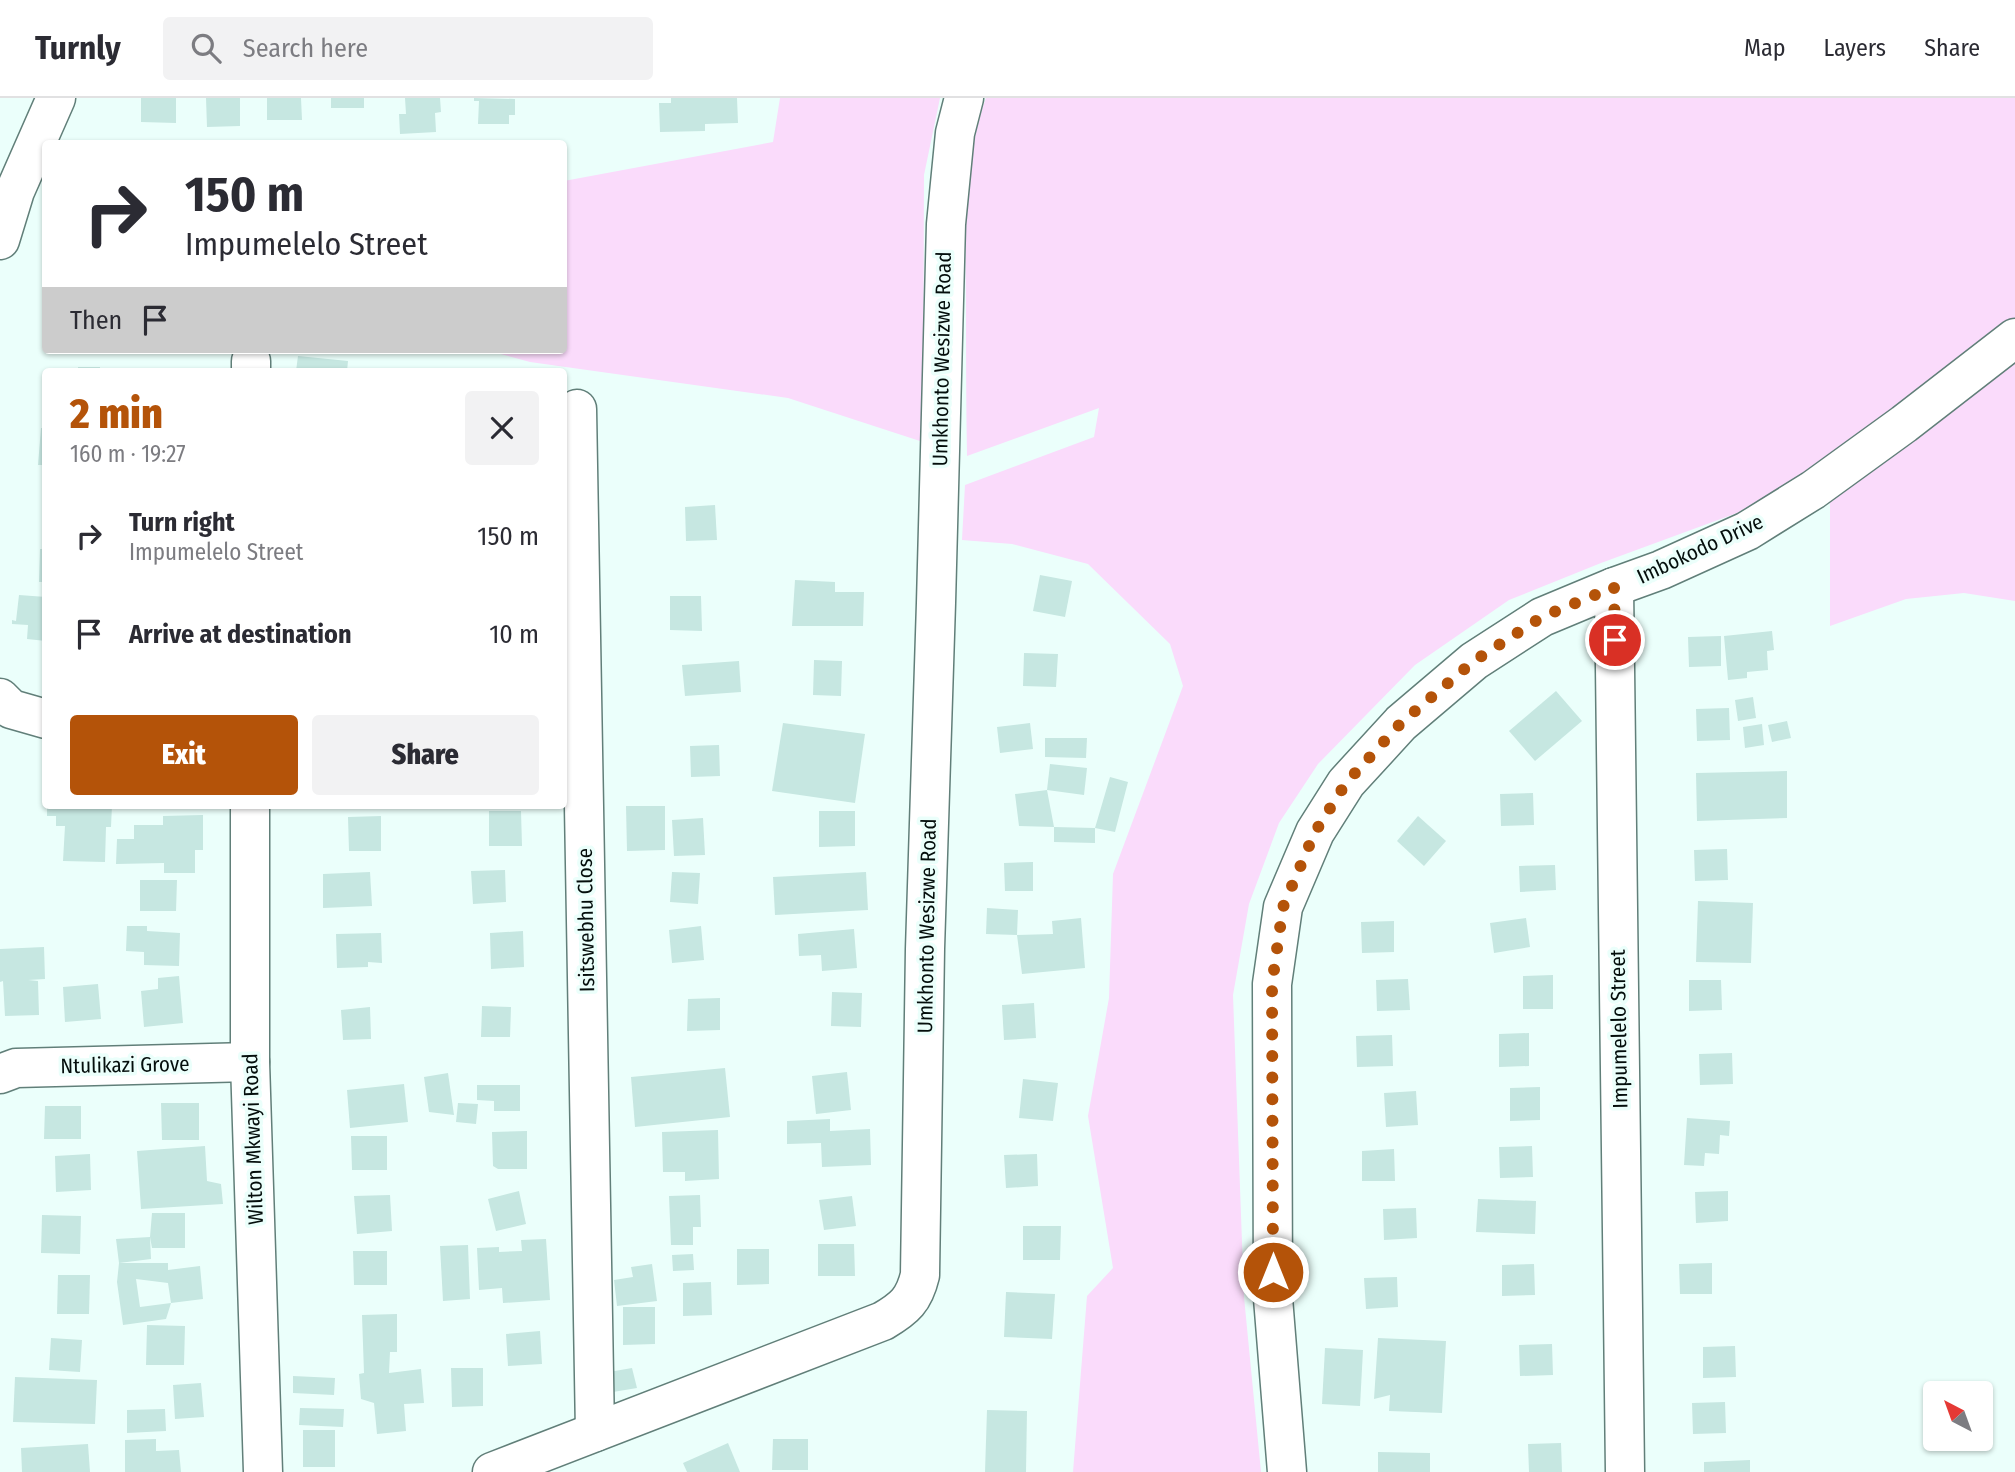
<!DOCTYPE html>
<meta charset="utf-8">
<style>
body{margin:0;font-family:"Fira Sans Condensed",sans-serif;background:#f2f2f3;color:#2b2b33;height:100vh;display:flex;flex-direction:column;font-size:26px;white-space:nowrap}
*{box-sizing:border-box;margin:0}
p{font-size:23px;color:#7c7c81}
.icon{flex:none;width:38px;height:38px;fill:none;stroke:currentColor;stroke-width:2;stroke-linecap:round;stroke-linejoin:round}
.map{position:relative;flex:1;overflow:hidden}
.side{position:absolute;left:42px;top:270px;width:525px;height:441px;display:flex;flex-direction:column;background:#fff;border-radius:7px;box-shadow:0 2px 5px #0004}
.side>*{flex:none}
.top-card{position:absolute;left:42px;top:42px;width:525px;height:214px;border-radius:7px;box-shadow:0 2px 5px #0004;background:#fff;color:#2b2b33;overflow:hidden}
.needle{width:46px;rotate:319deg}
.tools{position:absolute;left:1923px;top:1283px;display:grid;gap:14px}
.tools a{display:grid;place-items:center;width:70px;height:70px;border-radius:7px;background:#fff;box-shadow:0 2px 5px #0004;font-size:35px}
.pin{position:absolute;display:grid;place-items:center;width:60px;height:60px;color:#fff;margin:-30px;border:4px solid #fff;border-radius:50%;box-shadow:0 2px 7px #0007}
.me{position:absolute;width:77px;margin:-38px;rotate:0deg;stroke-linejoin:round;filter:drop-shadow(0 0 5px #0008)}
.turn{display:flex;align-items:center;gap:24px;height:147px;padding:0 28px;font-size:32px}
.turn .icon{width:91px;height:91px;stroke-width:2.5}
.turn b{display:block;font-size:49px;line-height:60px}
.then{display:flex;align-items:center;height:66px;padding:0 28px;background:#0003;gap:14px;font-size:26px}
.round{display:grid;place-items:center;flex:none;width:74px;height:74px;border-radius:7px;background:#f2f2f3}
.overview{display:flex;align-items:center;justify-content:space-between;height:119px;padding:0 28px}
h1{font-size:42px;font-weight:800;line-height:52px;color:#b45309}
.cta{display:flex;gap:14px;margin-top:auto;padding:14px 28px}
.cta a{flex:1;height:80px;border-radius:7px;background:#b45309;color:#fff;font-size:28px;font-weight:800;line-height:80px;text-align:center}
.cta a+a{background:#f2f2f3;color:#2b2b33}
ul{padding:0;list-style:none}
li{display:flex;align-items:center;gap:21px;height:98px;padding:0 28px}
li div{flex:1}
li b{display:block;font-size:26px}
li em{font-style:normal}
header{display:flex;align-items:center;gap:42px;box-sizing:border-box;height:98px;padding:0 35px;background:#fff;border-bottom:2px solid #e1e1e2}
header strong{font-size:33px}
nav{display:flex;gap:38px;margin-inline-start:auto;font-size:24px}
.search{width:490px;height:63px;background:#f2f2f3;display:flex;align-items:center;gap:18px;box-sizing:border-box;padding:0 24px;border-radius:7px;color:#7c7c81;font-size:26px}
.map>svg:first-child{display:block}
.green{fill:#fadbfb}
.building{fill:#c6e7e1}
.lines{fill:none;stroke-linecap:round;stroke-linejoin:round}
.minor-casing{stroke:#617f79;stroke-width:41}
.minor{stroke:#fff;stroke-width:38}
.route{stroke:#b45309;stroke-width:12;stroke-dasharray:0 21.6}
.labels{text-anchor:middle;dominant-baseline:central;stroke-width:7;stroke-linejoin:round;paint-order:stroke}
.street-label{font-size:21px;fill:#040e0c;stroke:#ebfffb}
</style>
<header>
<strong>Turnly</strong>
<div class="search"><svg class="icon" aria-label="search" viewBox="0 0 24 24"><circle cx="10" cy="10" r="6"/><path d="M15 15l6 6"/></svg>Search here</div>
<nav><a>Map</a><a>Layers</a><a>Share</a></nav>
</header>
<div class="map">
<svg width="2015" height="1374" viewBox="0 0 2015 1374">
<rect width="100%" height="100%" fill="#ebfffb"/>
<g class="green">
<polygon points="780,0 940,0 924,77 923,344 788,300 530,264 486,252 564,252 564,83 773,44"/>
<path d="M986 0H2015V503L1964 495 1906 501 1830 528V407L1820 366 1737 415 1601 465 1509 502 1415 567 1318 666 1279 725 1249 806 1233 897 1244 1199 1261 1374H1073L1087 1198 1113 1170 1088 1018 1109 900 1113 776 1183 588 1170 546 1088 466 1012 446 962 442 965 387 1094 339 1099 310 967 358C966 306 966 254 966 202 965 135 963 63 986 0Z"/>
</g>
<g class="building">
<polygon points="141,0 176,0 176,25 141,24"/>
<polygon points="206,0 240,0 240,28 207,29"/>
<polygon points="267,0 301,0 302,22 267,22"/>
<rect x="331" y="0" width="33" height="10"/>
<polygon points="405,0 440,0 441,14 435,15 436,34 400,36 399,16 406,16"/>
<polygon points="474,0 515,1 515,17 509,17 509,26 478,26 479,3 474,3"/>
<polygon points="671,0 737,0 738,25 705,26 705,33 660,34 659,5 671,5"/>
<polygon points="56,252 83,252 83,256 56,254"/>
<polygon points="298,258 348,263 347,273 296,273"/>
<rect x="78" y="269" width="22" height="4"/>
<polygon points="41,330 46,330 46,367 38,367"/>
<polygon points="715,407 717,442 686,443 685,409"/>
<polygon points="40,451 46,451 46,484 39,484"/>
<polygon points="1040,477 1072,483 1065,519 1033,513"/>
<polygon points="795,482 835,484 835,494 864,494 863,528 792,528"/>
<polygon points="19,497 46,499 46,543 27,541 28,527 12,526 12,522 16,523"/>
<polygon points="670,498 701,498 702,533 670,532"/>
<polygon points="1772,533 1774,552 1767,553 1768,572 1747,574 1747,580 1728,582 1724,538"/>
<polygon points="1721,538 1721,568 1689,569 1688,539"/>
<polygon points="1024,555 1058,556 1056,589 1023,588"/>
<polygon points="814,562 842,563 841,598 813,597"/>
<polygon points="739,563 741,594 685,598 682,567"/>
<polygon points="1556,593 1582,623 1535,663 1509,633"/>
<polygon points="1753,599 1756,620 1738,623 1735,602"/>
<polygon points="1729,610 1730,642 1697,643 1696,611"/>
<polygon points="1787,623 1791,640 1772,644 1768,627"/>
<polygon points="783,625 865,636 855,705 772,693"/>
<polygon points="1030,625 1033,651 1000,655 997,629"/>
<polygon points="1762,626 1764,647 1745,650 1743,629"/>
<polygon points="1045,640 1087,640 1086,660 1045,659"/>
<polygon points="719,647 720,678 691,679 690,648"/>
<polygon points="1050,666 1087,670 1084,697 1047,692"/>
<polygon points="1787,673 1787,720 1697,723 1696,675"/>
<polygon points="1110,679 1128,684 1115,734 1095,730 1095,745 1054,744 1054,729 1095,730"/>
<polygon points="1047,692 1054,729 1019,728 1015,696"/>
<polygon points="1533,695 1534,727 1501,728 1500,696"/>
<polygon points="47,707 112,707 111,729 106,729 105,764 63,763 65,728 56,728 56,718 47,718"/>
<polygon points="626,708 665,708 665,752 627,753"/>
<polygon points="489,713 521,713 522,748 489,748"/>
<polygon points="819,713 855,713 855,748 819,749"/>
<polygon points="203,717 203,752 195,752 195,775 164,775 164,765 116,766 117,741 134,741 134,727 163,727 163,718"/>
<polygon points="381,718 381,753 349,753 348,719"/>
<polygon points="1418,718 1446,743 1424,768 1397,743"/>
<polygon points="703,720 705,757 674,758 672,722"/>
<polygon points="1727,751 1728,782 1695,783 1694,752"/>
<polygon points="1033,764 1033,793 1005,793 1004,765"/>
<polygon points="1555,767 1556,792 1520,794 1519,768"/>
<polygon points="505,772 506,804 473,806 471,773"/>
<polygon points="370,774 372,808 323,810 323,776"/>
<polygon points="672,774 700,775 698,806 670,804"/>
<polygon points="866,774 868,812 775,817 773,779"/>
<polygon points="140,782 177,782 176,813 140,813"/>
<polygon points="1698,803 1753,805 1751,865 1696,864"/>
<polygon points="987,810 1018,812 1017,837 986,836"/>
<polygon points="1081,820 1085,870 1022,876 1017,837 1053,836 1052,823"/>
<polygon points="1526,820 1530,849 1494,855 1490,825"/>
<polygon points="1394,823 1394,854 1362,855 1361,824"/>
<polygon points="127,828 147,828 147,833 180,835 179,868 144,867 144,854 126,853"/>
<polygon points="701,828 704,862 672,865 669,832"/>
<polygon points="854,831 857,870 822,873 821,857 799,858 798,836"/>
<polygon points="523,833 524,869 491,871 490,835"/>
<polygon points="381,835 382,865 368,864 368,869 337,870 336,836"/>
<polygon points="44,849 45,881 28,882 38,883 39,917 5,918 3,883 0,884 0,851"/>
<polygon points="1553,877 1553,911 1523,911 1523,878"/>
<polygon points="179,878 183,925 144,929 141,893 158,891 158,880"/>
<polygon points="1408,881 1410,912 1377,913 1376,882"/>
<polygon points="1689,882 1721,882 1722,912 1689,913"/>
<polygon points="98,886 101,921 65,924 63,889"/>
<polygon points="832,894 862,895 861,929 831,928"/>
<polygon points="720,900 720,932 687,933 688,901"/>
<polygon points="1034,905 1036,940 1004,942 1002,907"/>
<polygon points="482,908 511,909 510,939 481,939"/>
<polygon points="370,909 371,941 343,942 341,912"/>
<polygon points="1529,935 1529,968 1499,969 1499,936"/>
<polygon points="1392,937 1393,968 1357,969 1356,938"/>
<polygon points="1732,955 1733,986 1700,987 1699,956"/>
<polygon points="725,970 730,1019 635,1029 631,979"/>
<polygon points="847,974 851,1012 816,1016 812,978"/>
<polygon points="448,975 454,1017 429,1014 424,979"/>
<polygon points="1023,981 1058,985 1053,1023 1019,1020"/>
<polygon points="404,986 408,1024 350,1030 347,992"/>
<polygon points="477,987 520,987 520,1013 494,1013 494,1003 477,1002"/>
<polygon points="1540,989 1540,1022 1510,1023 1510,990"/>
<polygon points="1416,993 1418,1027 1386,1029 1384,995"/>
<polygon points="161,1005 199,1005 199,1042 162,1042"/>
<polygon points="458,1005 478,1006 476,1026 456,1024"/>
<polygon points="45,1008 81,1008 81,1041 44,1041"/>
<polygon points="1687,1020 1730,1023 1729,1038 1720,1037 1719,1056 1705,1055 1704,1068 1684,1067"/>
<polygon points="830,1021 830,1033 870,1031 871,1067 822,1069 821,1045 787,1046 787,1023"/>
<polygon points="718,1032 719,1081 685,1083 685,1074 663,1074 662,1034"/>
<polygon points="527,1033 527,1071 498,1071 493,1068 492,1034"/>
<polygon points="351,1038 387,1038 387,1072 352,1072"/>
<polygon points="205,1048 207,1083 221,1086 223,1106 141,1111 137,1053"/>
<polygon points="1532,1048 1533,1079 1500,1080 1499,1049"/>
<polygon points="1394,1051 1395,1083 1362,1083 1362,1053"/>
<polygon points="90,1056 91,1092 56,1094 55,1058"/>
<polygon points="1037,1056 1038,1088 1006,1090 1004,1057"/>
<polygon points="519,1093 526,1126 496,1133 488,1101"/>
<polygon points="1728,1093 1728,1123 1696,1125 1695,1094"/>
<polygon points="390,1097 392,1133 357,1136 354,1098"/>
<polygon points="700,1097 701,1129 693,1129 693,1147 671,1147 669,1098"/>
<polygon points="852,1098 856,1128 824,1132 819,1102"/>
<polygon points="1478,1101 1536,1103 1535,1136 1476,1134"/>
<polygon points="1416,1110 1417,1140 1384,1142 1383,1111"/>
<polygon points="152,1115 185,1115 185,1150 152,1150 150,1139 151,1161 119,1165 168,1165 168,1172 200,1168 203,1201 171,1205 168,1185 136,1181 140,1209 171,1205 166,1221 123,1227 117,1184 119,1165 116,1141 150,1139"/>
<polygon points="42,1117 81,1118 80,1156 41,1155"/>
<polygon points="1023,1128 1061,1128 1060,1162 1023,1162"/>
<polygon points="546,1141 550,1202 503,1205 502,1190 479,1192 477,1150 499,1149 499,1154 522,1153 521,1142"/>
<polygon points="818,1146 854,1146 855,1178 818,1178"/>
<polygon points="468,1147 470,1201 443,1203 440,1148"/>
<polygon points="737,1151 769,1151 769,1186 737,1187"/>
<polygon points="353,1153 387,1153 387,1187 354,1187"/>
<polygon points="693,1156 694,1172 673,1173 672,1157"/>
<polygon points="1712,1165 1712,1196 1680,1196 1679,1166"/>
<polygon points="652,1166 657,1203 617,1208 614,1182 633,1179 631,1169"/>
<polygon points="1534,1166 1535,1197 1502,1198 1502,1167"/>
<polygon points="58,1177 90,1177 89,1216 57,1216"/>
<polygon points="1397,1179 1398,1209 1366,1211 1364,1180"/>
<polygon points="711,1184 712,1217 683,1218 683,1185"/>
<polygon points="1006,1194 1055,1196 1052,1241 1004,1239"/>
<polygon points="623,1209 655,1209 655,1246 623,1247"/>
<polygon points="397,1216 397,1254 390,1254 389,1275 421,1271 424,1305 404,1306 406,1333 377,1336 374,1305 361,1301 359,1276 364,1275 362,1217"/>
<polygon points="147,1227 185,1228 184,1267 146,1267"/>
<polygon points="540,1233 542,1266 508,1268 506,1236"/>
<polygon points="51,1240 82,1242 80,1274 49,1272"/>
<polygon points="1378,1240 1446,1243 1442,1315 1389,1313 1390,1297 1374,1301"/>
<polygon points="1552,1246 1553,1277 1520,1278 1519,1247"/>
<polygon points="1735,1248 1736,1279 1703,1280 1703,1249"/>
<polygon points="1325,1250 1363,1252 1360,1308 1322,1306"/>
<polygon points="451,1270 483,1270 483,1308 452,1309"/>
<polygon points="632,1270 637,1290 613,1294 609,1274"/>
<polygon points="293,1278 335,1280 334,1297 293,1295"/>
<polygon points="15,1279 97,1282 95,1326 13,1324"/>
<polygon points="201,1285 204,1319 175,1321 173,1287"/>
<polygon points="1725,1304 1726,1335 1693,1336 1692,1305"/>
<polygon points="300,1310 344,1311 343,1329 299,1327"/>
<polygon points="165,1311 166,1333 127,1335 127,1312"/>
<polygon points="987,1312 1027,1313 1026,1374 985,1374"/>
<rect x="303" y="1332" width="32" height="37"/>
<polygon points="156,1341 156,1353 179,1352 181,1374 125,1374 125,1342"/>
<polygon points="773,1341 808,1341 808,1372 772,1372"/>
<polygon points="728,1345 740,1374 687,1374 683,1365"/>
<polygon points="1561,1345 1562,1374 1529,1374 1528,1346"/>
<polygon points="88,1346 90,1374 22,1374 21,1350"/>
<polygon points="1378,1354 1430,1355 1430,1374 1378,1374"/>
<polygon points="1750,1362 1750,1374 1704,1374 1704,1364"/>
</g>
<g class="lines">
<defs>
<g id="minor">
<polyline points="0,142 15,93 56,0"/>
<polyline points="251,273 251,263"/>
<polyline points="577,311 595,1334"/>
<polyline points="1614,489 1625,1374"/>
<polyline points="0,600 11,611 46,621"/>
<polyline points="250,707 250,964 263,1374"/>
<polyline points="0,976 16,970 250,964"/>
<path d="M492 1374 883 1223C905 1210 914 1202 920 1177L925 851 936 505 946 126 955 35 964 0"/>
<polyline points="1287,1374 1273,1200 1272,886 1283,809 1315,734 1346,685 1401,625 1474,563 1542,519 1614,489 1661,472 1747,433 1813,392 1904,326 2015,240"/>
</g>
</defs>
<use href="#minor" class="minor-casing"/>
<use href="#minor" class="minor"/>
</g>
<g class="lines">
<polyline class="route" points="1273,1174 1272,886 1283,809 1315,734 1346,685 1401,625 1474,563 1542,519 1614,489 1615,542"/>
</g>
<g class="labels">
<g class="street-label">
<text transform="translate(942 261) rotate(-89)">Umkhonto Wesizwe Road</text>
<text transform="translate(1700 451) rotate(-25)">Imbokodo Drive</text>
<text transform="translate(586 822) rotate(-91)">Isitswebhu Close</text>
<text transform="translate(927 828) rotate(-89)">Umkhonto Wesizwe Road</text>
<text transform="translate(1619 931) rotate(-91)">Impumelelo Street</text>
<text transform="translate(125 967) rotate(-1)">Ntulikazi Grove</text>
<text transform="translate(253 1041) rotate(-92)">Wilton Mkwayi Road</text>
</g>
</g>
</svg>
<div class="tools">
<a><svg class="needle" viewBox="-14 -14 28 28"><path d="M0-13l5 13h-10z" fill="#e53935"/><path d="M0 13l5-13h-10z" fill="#7c7c81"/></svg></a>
</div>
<div class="pin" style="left:1615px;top:542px;background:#d93025"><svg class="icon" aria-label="arrive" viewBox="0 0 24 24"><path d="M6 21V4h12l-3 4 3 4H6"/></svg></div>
<svg class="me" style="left:1273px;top:1174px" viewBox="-20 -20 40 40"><circle r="17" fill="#b45309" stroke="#fff" stroke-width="3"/><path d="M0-11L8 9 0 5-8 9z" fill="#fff"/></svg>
<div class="top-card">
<div class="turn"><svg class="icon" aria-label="right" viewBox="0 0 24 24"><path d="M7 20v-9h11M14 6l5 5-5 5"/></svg><div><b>150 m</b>Impumelelo Street</div></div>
<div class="then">Then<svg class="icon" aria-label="arrive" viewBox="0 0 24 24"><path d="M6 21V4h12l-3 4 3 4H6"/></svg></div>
</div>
<section class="side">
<div class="overview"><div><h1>2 min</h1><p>160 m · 19:27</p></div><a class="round"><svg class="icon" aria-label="close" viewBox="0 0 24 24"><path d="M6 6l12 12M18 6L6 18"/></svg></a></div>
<ul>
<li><svg class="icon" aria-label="right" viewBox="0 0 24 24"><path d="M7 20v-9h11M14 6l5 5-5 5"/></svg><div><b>Turn right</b><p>Impumelelo Street</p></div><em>150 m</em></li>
<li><svg class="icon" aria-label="arrive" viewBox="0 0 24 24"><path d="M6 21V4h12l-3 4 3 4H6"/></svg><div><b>Arrive at destination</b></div><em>10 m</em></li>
</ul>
<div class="cta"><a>Exit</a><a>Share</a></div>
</section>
</div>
